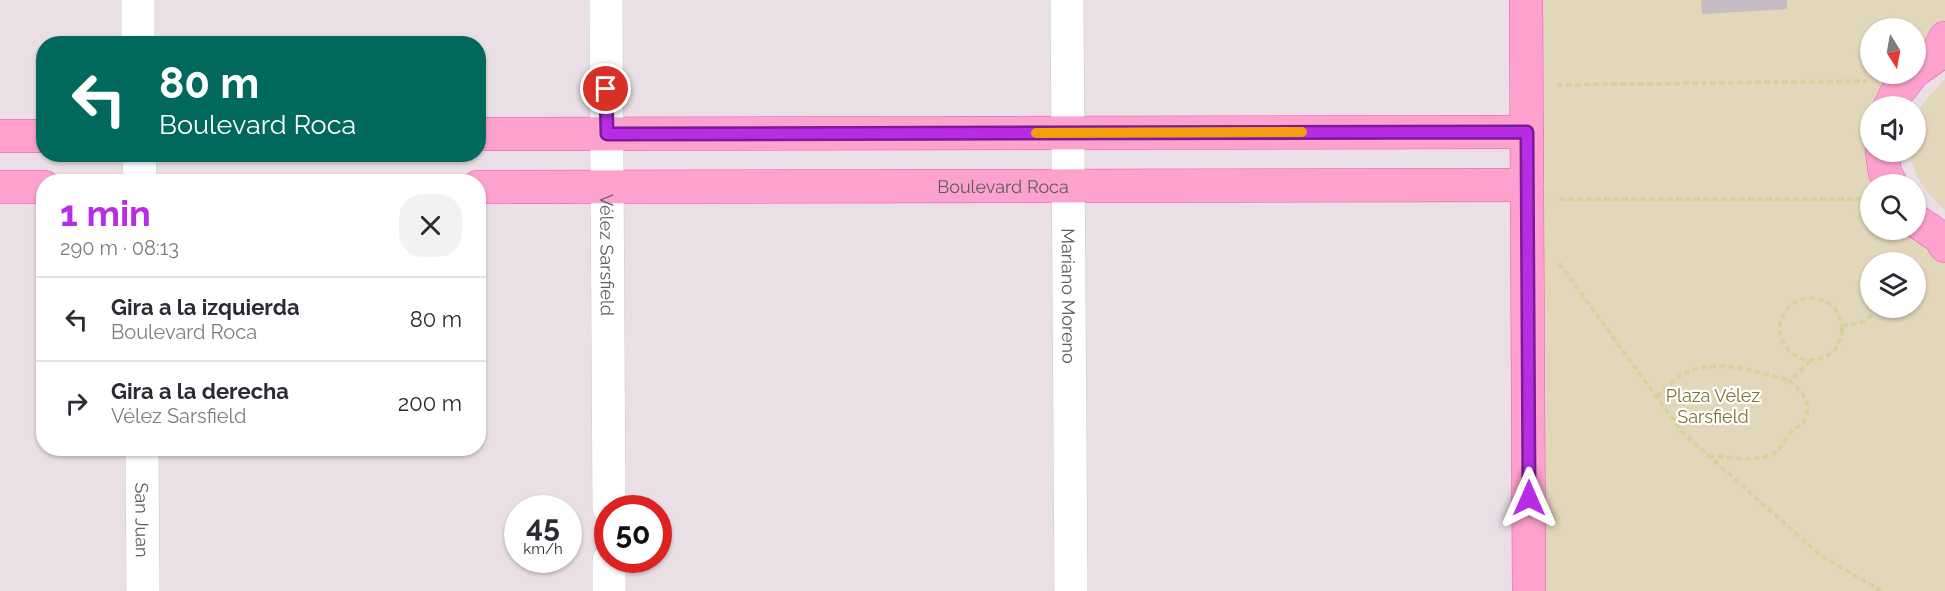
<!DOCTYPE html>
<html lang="es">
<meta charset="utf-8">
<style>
body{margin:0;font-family:Raleway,sans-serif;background:#f2f2f3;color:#2b2b33;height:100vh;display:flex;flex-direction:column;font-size:22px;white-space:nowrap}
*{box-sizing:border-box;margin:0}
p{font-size:20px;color:#7c7c81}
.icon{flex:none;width:33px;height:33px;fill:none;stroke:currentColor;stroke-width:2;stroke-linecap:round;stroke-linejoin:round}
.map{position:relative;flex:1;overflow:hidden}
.drawer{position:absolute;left:36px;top:174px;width:450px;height:282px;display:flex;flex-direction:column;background:#fff;border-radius:24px;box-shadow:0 2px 4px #0004}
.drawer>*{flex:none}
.banner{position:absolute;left:36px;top:36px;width:450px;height:126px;border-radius:24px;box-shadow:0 2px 4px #0004;background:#00695c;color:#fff;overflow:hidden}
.needle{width:39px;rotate:169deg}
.fabs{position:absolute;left:1860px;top:18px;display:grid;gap:12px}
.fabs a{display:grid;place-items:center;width:66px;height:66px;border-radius:50%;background:#fff;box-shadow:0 2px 4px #0004;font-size:30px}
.speed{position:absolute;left:504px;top:495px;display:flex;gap:12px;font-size:30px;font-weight:700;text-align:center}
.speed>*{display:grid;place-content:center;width:78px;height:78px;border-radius:50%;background:#fff;box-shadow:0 2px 4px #0004;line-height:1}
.speed small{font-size:15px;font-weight:400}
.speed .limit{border:9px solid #d22;background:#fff;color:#111}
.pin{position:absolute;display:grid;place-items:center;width:51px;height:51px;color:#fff;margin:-26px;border:3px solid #fff;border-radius:50%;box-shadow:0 2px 6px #0007}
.me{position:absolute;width:66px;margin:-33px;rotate:0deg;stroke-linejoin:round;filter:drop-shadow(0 0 4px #0008)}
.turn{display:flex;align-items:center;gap:21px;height:126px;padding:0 24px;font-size:27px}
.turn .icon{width:78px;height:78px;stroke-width:2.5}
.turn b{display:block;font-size:42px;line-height:51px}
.round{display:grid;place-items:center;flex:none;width:63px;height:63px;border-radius:24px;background:#f2f2f3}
.summary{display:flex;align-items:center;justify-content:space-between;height:102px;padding:0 24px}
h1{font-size:36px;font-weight:700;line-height:45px;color:#ba2be5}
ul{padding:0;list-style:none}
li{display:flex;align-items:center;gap:18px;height:84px;padding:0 24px;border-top:2px solid #e1e1e2}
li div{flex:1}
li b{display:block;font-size:22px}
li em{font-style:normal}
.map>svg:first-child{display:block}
.green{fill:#e3d7bb;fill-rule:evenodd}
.building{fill:#c6bcc3}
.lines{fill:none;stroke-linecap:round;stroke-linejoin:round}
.minor-casing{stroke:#c6cdc9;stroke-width:34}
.major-casing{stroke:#ee55b0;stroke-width:34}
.path{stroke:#d5d29f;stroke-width:4;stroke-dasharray:6 3;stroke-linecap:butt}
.minor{stroke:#fff;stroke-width:33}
.major{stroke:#fda2ce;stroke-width:33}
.route-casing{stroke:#791c95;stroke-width:15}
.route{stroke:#ba2be5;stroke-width:10}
.slow{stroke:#f59e0b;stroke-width:10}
.labels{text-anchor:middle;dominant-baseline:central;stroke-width:4.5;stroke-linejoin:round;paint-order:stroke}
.street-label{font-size:18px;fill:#58605a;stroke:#fff}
.park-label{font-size:18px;fill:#826e35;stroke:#fff}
</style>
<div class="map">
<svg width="1945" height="591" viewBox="0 0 1945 591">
<rect width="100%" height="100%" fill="#ebdfe6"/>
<g class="green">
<path d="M1526 0H1945V38L1916 70V28H1870V74H1912L1890 106H1870V152L1891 184H1870V230H1916L1945 246V591H1529ZM1870 262H1916V308H1870Z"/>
<path d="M1945 79V210C1925 192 1915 178 1909 152H1916C1916 106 1916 111 1945 79Z"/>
</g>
<polygon class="building" points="1701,0 1787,0 1787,9 1702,14"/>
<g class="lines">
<defs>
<g id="minor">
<polyline points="138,0 138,44"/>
<path id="s1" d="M606 0 609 508"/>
<path id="s2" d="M1067 0 1071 591"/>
<polyline points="139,154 140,182"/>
<path id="s3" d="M142 448 143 591"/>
<polyline points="609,560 609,591"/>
</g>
<g id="major">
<polyline points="1526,0 1529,591"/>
<polyline points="1916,70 1936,56 1945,38"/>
<polyline points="1890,106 1896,94 1912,74"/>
<polyline points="478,134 1527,132"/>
<polyline points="0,136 44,136"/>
<polyline points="1882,152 1885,172 1891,184"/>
<polyline points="0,187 44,187"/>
<path id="s4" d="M478 187 1527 185"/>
<polyline points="1916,221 1940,237 1945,246"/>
</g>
</defs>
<use href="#minor" class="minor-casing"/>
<use href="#major" class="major-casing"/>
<g class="path">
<polyline points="1557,85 1867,81"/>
<polyline points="1559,199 1864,199"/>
<polyline points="1559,263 1682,432 1820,555 1881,591"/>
<polyline points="1916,275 1921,266"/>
<circle cx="1811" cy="329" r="31"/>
<polyline points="1842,326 1862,322 1882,308"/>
<path d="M1657 397C1665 389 1675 378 1685 373 1720 358 1757 371 1790 381"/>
<path d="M1709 455C1727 457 1746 461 1765 457 1783 452 1780 444 1790 433 1794 428 1801 426 1804 421 1814 406 1801 390 1790 381L1811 360"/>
</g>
<use href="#minor" class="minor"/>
<use href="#major" class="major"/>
</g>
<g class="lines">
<defs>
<polyline id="route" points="606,89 607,134 1527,132 1529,498"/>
</defs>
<use href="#route" class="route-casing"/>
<use href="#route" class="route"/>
<polyline class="slow" points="1036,133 1302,132"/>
</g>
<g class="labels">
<g class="street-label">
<text stroke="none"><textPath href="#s4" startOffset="525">Boulevard Roca</textPath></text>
<text stroke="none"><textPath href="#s1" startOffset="255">Vélez Sarsfield</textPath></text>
<text stroke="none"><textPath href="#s2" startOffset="296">Mariano Moreno</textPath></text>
<text stroke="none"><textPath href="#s3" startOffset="72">San Juan</textPath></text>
</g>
<g class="park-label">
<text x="1713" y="395">Plaza Vélez<tspan x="1713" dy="21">Sarsfield</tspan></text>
</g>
</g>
</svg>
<div class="fabs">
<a><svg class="needle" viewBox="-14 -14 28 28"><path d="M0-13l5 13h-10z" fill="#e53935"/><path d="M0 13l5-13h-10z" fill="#7c7c81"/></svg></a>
<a><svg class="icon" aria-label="sound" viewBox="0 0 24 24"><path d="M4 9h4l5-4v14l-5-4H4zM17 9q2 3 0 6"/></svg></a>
<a><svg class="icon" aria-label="search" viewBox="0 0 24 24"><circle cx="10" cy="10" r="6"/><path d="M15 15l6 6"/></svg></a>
<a><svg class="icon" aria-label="layers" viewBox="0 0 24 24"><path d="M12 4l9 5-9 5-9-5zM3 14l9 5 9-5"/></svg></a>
</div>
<div class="speed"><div>45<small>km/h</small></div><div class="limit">50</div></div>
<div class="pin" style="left:606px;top:89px;background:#d93025"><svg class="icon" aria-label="arrive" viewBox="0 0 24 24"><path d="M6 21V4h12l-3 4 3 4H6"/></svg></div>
<svg class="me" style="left:1529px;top:498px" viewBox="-20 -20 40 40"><path d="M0-17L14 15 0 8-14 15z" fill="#ba2be5" stroke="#fff" stroke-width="4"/></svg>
<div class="banner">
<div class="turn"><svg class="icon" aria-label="left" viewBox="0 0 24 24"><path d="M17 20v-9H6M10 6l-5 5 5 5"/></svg><div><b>80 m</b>Boulevard Roca</div></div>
</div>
<section class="drawer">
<div class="summary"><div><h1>1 min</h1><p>290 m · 08:13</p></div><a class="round"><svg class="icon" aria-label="close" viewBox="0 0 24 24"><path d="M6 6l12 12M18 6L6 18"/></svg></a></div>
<ul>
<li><svg class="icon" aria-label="left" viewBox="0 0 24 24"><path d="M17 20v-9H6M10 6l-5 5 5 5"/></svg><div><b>Gira a la izquierda</b><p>Boulevard Roca</p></div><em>80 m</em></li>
<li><svg class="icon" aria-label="right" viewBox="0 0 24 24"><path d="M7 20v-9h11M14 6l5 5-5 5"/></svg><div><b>Gira a la derecha</b><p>Vélez Sarsfield</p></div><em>200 m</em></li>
</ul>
</section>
</div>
